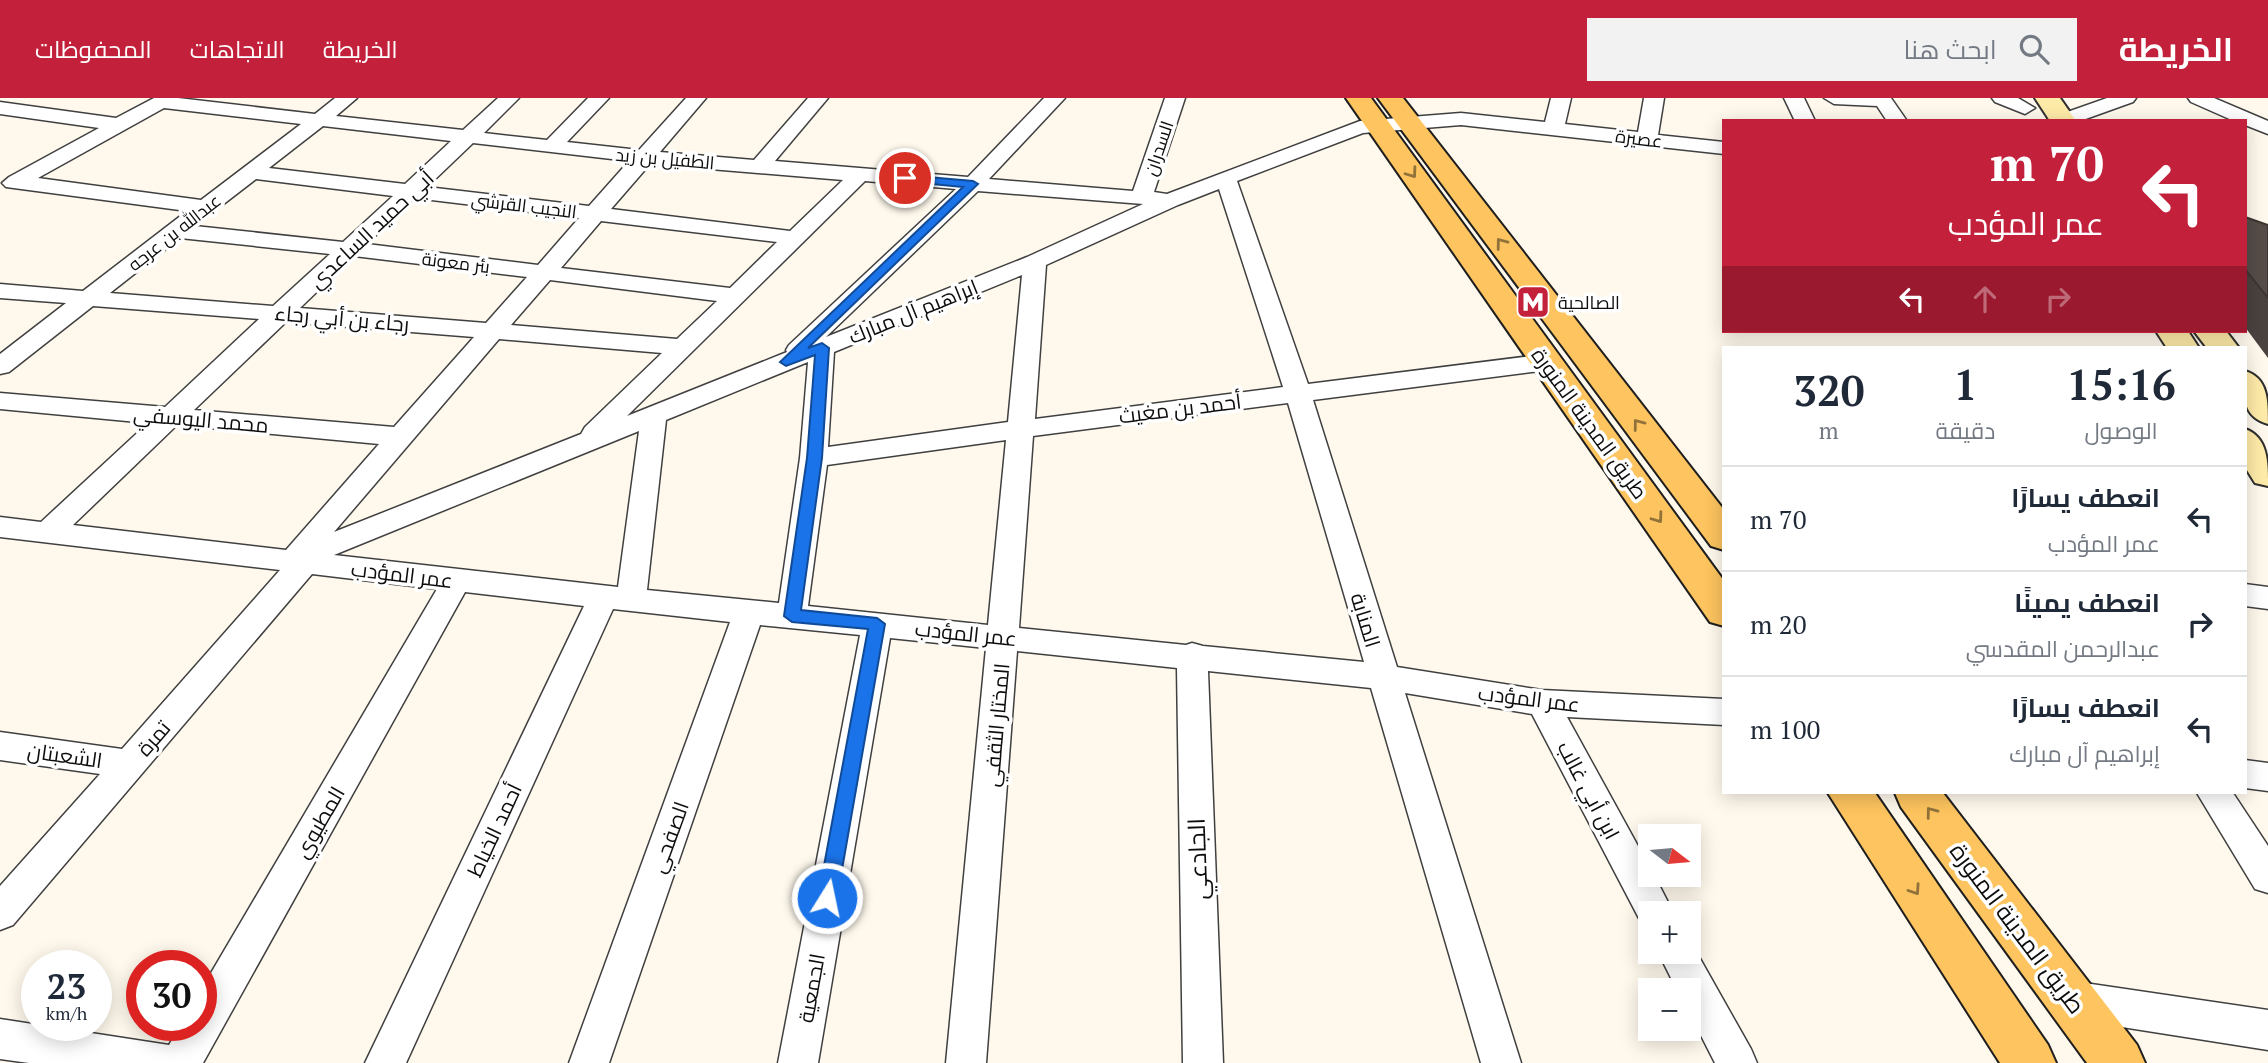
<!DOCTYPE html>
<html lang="ar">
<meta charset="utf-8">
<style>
body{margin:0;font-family:"PT Serif",Cairo,serif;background:#f2f2f3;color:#1f2937;direction:rtl;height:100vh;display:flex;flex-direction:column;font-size:26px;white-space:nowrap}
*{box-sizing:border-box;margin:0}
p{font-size:23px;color:#747a83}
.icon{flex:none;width:38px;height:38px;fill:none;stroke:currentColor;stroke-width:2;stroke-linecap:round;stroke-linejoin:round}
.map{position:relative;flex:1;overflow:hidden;direction:ltr}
.details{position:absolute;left:1722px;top:248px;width:525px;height:448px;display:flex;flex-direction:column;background:#fff;border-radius:0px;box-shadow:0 4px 18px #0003;direction:rtl}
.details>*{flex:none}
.guide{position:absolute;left:1722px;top:21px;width:525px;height:214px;border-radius:0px;box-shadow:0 4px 18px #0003;direction:rtl;background:#c2203b;color:#fff;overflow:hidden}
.needle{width:46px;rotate:106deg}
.tools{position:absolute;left:1638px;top:726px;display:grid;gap:14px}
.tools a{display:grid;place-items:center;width:63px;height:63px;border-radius:0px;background:#fff;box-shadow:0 4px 18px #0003;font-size:35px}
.speed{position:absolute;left:21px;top:852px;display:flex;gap:14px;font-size:35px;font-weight:700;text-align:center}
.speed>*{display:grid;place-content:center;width:91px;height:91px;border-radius:50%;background:#fff;box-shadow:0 4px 18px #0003;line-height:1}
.speed small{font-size:18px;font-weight:400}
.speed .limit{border:10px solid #d22;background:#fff;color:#111}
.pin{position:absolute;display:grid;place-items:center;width:60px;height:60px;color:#fff;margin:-30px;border:4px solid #fff;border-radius:50%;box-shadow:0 2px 7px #0007}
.me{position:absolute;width:77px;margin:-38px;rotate:10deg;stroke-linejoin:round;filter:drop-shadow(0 0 5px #0008)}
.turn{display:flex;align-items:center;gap:24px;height:147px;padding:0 28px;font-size:32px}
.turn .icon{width:91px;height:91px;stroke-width:2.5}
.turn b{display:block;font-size:49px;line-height:60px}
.lanes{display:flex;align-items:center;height:66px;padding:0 28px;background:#0003;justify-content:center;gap:35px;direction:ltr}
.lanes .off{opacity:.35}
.eta{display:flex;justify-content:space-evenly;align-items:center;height:119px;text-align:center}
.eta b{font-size:42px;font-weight:800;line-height:49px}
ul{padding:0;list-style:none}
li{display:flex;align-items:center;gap:21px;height:105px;padding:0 28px;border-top:2px solid #e0e1e3}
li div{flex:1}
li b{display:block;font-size:26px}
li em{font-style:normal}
header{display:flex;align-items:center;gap:42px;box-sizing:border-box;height:98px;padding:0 35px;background:#c2203b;color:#fff}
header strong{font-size:33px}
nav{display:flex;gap:38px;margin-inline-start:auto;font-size:24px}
.search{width:490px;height:63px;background:#f2f2f3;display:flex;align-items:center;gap:18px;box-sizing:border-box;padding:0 24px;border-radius:0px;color:#747a83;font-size:26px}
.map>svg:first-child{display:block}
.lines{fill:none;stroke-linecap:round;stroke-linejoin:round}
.street-casing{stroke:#404040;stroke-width:3}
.secondary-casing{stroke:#2f2f2f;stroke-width:4}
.primary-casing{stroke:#1e1e1e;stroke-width:4}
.street{fill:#fff;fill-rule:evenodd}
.secondary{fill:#ffeba8;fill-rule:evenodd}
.primary{fill:#fdc45f;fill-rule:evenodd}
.wall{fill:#4a423f}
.building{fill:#564d49;stroke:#3c3633;stroke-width:2}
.oneway{stroke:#91723a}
.route{fill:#1a73e8;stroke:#114b97;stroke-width:2}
.labels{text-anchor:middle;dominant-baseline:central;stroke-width:7;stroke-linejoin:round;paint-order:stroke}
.far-street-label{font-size:18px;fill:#0d0d0d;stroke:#fff}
.far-poi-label{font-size:18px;fill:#0d0d0d;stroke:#fff;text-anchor:start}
.street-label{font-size:21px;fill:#0d0d0d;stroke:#fff}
.near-street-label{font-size:24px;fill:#0d0d0d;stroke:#fff}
</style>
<header>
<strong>الخريطة</strong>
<div class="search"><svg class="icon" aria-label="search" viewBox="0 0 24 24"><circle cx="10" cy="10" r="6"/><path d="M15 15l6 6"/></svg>ابحث هنا</div>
<nav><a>الخريطة</a><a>الاتجاهات</a><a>المحفوظات</a></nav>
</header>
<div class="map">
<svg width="2268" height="965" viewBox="0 0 2268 965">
<rect width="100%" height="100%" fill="#fff9ed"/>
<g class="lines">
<defs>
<g id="street">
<path d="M154 0H178L315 16 335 0H357L336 18 463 32 498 0H519L484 35 547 42 588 0H609L567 44 639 52 686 0H706L660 54 754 62 808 0H828L775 63 968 79 1044 0H1065L989 81 1133 93 1165 0H1185L1154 94 1167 96 1360 23 1461 15 1545 24 1551 0H1571L1565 26 1638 34 1644 0H1664L1658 37 1724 44V56L1461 27 1363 35 1237 83 1308 286 1547 256 1556 258 1559 264 1556 270 1547 272 1313 302 1397 569 1542 592 1724 601V627L1567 619 1650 770V777H1654L1674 816H1650V831L1643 828 1532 616 1405 595 1521 965H1481L1371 590 1208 573 1223 965H1183L1177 570 1017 553 986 965H946L986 550 890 540 818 965H778L860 537 760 527 609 965H569L730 524 613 511 406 965H365L584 508 465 494 203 965H29L0 961V921L169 947 180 928H201V892L437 491 312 476 13 827 0 832V788L100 676 0 662V634L122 651 280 472 0 439V419L41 424 148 325 0 311V295L165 309 259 221 93 208 9 274 0 276V256L66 205 0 200V186L83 193 187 113 6 89 2 85 9 79 99 30 0 16V4L116 20ZM164 10 301 26 201 102 38 80ZM323 28 451 43 405 86 269 70ZM473 45 629 63 589 108 427 89ZM650 66 843 82 790 133 611 111ZM256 81 393 98 343 144 195 128ZM865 83 956 91 789 247 786 252 787 254 627 318ZM1219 91 1283 289 1035 321 1046 167 1178 107ZM978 93 1143 106 1027 159 826 239ZM415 100 579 120 538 167 367 146ZM601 123 777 144 730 190 561 170ZM180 140 330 156 273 208 110 195ZM354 158 527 179 486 225 300 210ZM1022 177 1008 324 828 349 834 254ZM550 182 717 203 677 241 511 227ZM286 224 474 239 394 329 194 312ZM499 241 662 255 585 329 581 336 334 434ZM808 264 800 360 779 505 647 492 666 322ZM1288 305 1364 564 1203 548 1192 545 1186 547 1019 530 1033 338ZM177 327 379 346 286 452 73 427ZM639 333 618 489 334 457ZM1006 342 988 527 808 508 827 367Z"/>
<polygon points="1784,0 1804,0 1815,23 1795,23"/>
<polygon points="1824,0 1891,0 1907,23 1887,23 1877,8 1834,6"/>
<polygon points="1992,0 2018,0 2035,10 2025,16 1995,4"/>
<polygon points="2107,0 2136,0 2133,4 2080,23 2053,22 2056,18"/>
<polygon points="2188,0 2214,0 2268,23 2268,36 2245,27 2245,23 2234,23 2191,4"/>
<polygon points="2245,486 2268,489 2268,511 2245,508"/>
<polygon points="2245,662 2268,665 2268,693 2245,690"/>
<polygon points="2197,695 2233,695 2268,748 2268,795 2255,791"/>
<polygon points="1689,841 1751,951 1757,965 1715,965 1689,914 1689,892 1677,892 1658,854 1689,854"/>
<polygon points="2071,883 2268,912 2268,952 2071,921 2057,915 2052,902 2057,889"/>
</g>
<g id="secondary">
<polygon points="2035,0 2060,0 2076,23 2050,23"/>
<polygon points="2156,233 2188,233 2199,250 2167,250"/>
<polygon points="2194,233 2226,233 2239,250 2207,250"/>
<path d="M2245 273C2268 280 2268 302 2268 326 2240 318 2245 296 2245 273Z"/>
<path d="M2245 331C2268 339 2268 364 2268 388L2255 385 2245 369Z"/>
</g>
<g id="primary">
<polygon points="1346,0 1371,0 1724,483 1724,528 1710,524"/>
<polygon points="1378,0 1403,0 1724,412 1724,452 1711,448"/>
<polygon points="1828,695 1875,695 2048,947 2056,965 2000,965"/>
<polygon points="1895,695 1943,695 2137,947 2145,965 2087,965 1901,709"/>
</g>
</defs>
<use href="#street" class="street-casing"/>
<use href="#secondary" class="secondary-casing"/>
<use href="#primary" class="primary-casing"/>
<use href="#street" class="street"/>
<use href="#secondary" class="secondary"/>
<use href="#primary" class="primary"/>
</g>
<polygon class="wall" points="2245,119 2268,127 2268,260 2245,229"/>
<polygon class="building" points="2245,119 2268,127 2268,200 2245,171"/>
<defs><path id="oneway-chevron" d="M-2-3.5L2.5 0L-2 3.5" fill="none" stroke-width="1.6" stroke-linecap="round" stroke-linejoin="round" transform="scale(1.75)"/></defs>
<g class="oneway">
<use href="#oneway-chevron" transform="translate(1412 75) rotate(54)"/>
<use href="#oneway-chevron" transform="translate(1501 145) rotate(-127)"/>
<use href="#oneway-chevron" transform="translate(1638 326) rotate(-127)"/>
<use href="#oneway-chevron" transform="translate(1658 420) rotate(54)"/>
<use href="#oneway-chevron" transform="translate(1931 714) rotate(-127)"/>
<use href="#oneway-chevron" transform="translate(1915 792) rotate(56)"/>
</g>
<polygon class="route" points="905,77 973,83 978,86 808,250 822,245 829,250 822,360 801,512 877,520 885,526 837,800 834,807 827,809 820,807 818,800 868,531 792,524 784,518 807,360 815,257 786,268 780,264 963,89 901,83 901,78"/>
<defs>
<symbol id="metro-square" viewBox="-11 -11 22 22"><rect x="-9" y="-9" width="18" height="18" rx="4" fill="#c2203b" stroke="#fff"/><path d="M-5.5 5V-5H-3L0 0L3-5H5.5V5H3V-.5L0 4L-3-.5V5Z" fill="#fff"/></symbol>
</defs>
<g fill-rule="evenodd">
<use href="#metro-square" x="1514" y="185" width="38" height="38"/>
</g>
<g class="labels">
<g class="far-street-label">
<text transform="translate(1639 40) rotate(7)">عصيرة</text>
<text transform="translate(1158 50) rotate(-71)">السدران</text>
<text transform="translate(665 60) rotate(5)">الطفيل بن زيد</text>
<text transform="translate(524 107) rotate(7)">النجيب القرشي</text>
<text transform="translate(174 134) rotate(-38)">عبدالله بن عرجه</text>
<text transform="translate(456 164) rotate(7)">بئر معونة</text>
</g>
<g class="far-poi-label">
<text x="1558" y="204">الصالحية</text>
</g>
<g class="street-label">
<text transform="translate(371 131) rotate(-43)">أبي حميد الساعدي</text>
<text transform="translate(913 213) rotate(-22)">إبراهيم آل مبارك</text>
<text transform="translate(342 220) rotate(5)">رجاء بن أبي رجاء</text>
<text transform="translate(1180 310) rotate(-7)">أحمد بن مغيث</text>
<text transform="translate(201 321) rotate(5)">محمد اليوسفي</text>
<text transform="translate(1590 325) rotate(54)">طريق المدينة المنورة</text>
<text transform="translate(402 476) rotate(7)">عمر المؤدب</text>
<text transform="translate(1366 522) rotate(73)">المنابة</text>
<text transform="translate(966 535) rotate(6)">عمر المؤدب</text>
<text transform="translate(1529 600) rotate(7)">عمر المؤدب</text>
<text transform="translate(996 627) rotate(-85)">المختار الثقفي</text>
<text transform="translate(153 640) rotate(-49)">تمرة</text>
<text transform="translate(65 657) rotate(8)">الشعبتان</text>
<text transform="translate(1589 692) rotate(62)">ابن أبي غالب</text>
<text transform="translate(319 724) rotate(-60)">المطيوي</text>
<text transform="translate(494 732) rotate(-65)">أحمد الخياط</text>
<text transform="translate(669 739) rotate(-70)">الصفحي</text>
<text transform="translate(811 890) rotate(-80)">الجمعية</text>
</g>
<g class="near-street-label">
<text transform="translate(1197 761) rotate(-92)">الجادعي</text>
<text transform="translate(2018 830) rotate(53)">طريق المدينة المنورة</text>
</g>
</g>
</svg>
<div class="tools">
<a><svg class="needle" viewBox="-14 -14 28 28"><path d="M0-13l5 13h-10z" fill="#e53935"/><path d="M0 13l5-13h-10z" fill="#747a83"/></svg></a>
<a>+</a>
<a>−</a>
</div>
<div class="speed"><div>23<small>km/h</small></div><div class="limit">30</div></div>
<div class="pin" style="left:905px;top:80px;background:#d93025"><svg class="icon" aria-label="arrive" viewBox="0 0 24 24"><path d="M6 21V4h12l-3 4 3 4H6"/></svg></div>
<svg class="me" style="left:827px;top:800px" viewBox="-20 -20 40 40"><circle r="17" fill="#1a73e8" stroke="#fff" stroke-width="3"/><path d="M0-11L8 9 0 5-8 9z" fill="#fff"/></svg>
<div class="guide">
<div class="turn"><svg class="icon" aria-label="left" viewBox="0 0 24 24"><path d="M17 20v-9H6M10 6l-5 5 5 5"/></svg><div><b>70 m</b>عمر المؤدب</div></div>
<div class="lanes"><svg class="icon" aria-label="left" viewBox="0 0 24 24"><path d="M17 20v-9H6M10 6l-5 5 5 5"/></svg><svg class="icon off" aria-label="ahead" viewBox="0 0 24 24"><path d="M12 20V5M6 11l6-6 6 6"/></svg><svg class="icon off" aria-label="right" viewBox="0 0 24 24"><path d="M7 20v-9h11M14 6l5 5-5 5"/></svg></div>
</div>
<section class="details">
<div class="eta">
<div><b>15:16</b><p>الوصول</p></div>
<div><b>1</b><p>دقيقة</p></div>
<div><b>320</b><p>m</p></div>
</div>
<ul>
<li><svg class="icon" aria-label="left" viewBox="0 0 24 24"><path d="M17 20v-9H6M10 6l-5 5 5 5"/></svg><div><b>انعطف يسارًا</b><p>عمر المؤدب</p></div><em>70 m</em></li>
<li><svg class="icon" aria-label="right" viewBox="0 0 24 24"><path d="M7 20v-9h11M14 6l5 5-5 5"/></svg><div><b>انعطف يمينًا</b><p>عبدالرحمن المقدسي</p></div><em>20 m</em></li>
<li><svg class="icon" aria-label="left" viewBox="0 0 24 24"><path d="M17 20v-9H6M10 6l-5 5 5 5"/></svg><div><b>انعطف يسارًا</b><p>إبراهيم آل مبارك</p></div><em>100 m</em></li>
</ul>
</section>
</div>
